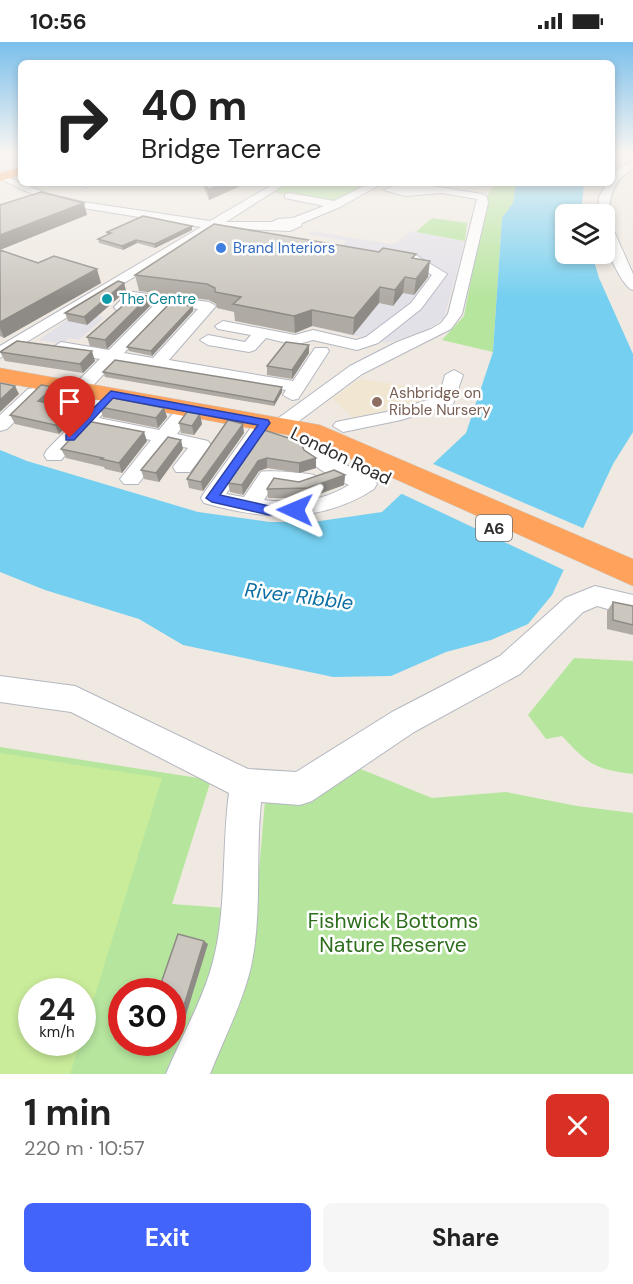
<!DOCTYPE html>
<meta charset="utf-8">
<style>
body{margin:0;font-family:"DM Sans",sans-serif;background:#f6f6f6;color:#222;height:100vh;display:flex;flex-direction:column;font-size:22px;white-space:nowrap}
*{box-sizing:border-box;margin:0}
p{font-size:20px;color:#767676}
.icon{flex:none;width:33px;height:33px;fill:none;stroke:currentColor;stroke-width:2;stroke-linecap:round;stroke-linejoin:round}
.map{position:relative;height:1032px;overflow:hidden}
.panel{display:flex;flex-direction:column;background:#fff;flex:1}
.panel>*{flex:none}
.hud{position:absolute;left:18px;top:18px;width:597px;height:126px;border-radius:9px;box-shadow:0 3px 9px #0003;background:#fff;color:#222;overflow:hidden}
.controls{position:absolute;left:555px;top:162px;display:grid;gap:12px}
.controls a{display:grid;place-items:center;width:60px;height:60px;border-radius:9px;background:#fff;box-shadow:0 3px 9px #0003;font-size:30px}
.speed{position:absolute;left:18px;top:936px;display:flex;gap:12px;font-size:30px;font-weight:700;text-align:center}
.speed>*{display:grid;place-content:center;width:78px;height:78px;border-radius:50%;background:#fff;box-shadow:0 3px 9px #0003;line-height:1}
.speed small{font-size:15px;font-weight:400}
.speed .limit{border:9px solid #d22;background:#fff;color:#111}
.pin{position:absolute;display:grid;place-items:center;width:51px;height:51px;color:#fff;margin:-62px -26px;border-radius:50% 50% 50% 0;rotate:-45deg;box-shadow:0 0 6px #0007}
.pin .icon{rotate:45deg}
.me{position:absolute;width:66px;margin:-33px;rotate:271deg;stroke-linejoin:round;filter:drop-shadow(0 0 4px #0008)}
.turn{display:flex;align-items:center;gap:21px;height:126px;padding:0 24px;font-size:27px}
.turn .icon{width:78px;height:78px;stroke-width:2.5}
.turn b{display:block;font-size:42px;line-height:51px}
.round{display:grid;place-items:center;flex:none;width:63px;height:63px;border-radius:9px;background:#f6f6f6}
.headline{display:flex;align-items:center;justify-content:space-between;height:102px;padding:0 24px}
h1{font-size:36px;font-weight:700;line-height:45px}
.action{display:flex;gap:12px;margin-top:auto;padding:12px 24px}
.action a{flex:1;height:69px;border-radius:9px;background:#4264fb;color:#fff;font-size:24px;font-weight:700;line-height:69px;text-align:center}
.action a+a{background:#f6f6f6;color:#222}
.status{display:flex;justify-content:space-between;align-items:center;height:42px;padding:0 30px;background:#fff;direction:ltr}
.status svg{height:16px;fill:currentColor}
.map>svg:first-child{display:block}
.industrial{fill:#e3e1e8}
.education{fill:#f0e6d1}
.green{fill:#b6e59e;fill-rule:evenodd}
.pitch{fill:#c9ec9a}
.water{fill:#75cff0}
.pier{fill:#efe9e1}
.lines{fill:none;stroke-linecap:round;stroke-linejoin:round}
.minor-casing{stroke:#b4b7c1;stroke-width:2}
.highway-casing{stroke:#c9c9c9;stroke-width:1}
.minor{fill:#fff;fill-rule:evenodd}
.highway{fill:#ffa35c;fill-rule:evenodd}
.wall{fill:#afaba4}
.shaded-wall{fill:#8e8b86}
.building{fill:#cbc7bf;stroke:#8e8b86;stroke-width:1.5}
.route{fill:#4264fb;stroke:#2b41a3;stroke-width:1.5}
.shop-dot{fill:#3f7fe0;stroke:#fff;stroke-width:2}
.culture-dot{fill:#0f9aa8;stroke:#fff;stroke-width:2}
.education-dot{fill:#8d6e63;stroke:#fff;stroke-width:2}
.labels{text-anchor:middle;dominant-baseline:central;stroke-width:5;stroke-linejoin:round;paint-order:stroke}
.far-shop-label{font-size:15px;fill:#366cbe;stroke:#fff;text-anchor:start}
.far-culture-label{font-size:15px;fill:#0d838f;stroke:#fff;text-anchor:start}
.far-education-label{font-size:15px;fill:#785e54;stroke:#fff;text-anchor:start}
.shield{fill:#fff;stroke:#6d6d6d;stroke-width:1.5}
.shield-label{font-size:16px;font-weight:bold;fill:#2e2e2e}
.street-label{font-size:18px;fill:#2e2e2e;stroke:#fff}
.water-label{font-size:20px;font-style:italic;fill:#0d6fa3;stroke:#fff}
.near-park-label{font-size:21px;fill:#2c6e1b;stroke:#fff}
</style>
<div class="status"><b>10:56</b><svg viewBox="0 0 49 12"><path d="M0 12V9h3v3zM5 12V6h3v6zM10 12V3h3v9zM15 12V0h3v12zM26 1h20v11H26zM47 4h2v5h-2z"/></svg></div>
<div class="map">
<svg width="633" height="1032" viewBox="0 0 633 1032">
<rect width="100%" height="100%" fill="#efe9e1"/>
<g class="industrial">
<polygon points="312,189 390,202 396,201 411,189 465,199 444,276 429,287 387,301 305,283 307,235 347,199 307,192"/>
<polygon points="78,270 105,275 79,298 69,296 62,302 39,298"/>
</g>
<polygon class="education" points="360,337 438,349 435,356 353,376 332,356"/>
<g class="green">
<polygon points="289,141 372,141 335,160 273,150"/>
<polygon points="495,141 516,141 513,161 502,176 493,310 442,298 464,274 487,155"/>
<polygon points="432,176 467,181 465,199 416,190"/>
<path d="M574 616 633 619V732C594 727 588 722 562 694L546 697 528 673Z"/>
<path d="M0 705 211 738 172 862 226 866 187 1032H0ZM32 950H82V1000H32ZM122 950H172V1000H122Z"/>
<polygon points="341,719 432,756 506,750 577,764 633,771 633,1032 208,1032 257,851 265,759"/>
</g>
<polygon class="pitch" points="0,711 162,736 83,992 82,950 32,950 32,1000 80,1001 70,1032 0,1032"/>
<polygon class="water" points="516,141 584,141 581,172 566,172 566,212 592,212 599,236 633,312 633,390 613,422 552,553 528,582 491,598 446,610 391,634 333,635 183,603 139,577 45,548 0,530 0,408 27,419 198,470 270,480 313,480 382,470 466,391 493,310 502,176 513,161"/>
<polygon class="pier" points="431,421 585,487 566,529 400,451"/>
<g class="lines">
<defs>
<g id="minor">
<path d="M633 120V127C615 136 609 153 609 172L604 175V172H598L599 155 607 141H612C612 129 622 124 633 120Z"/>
<polygon points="0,132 48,152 83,160 210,179 275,141 287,141 226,180 272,180 278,177 293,176 324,164 285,156 285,152 289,151 334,159 370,141 383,141 340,165 302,181 301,184 290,189 215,186 0,316 0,304 201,185 83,166 41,156 0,137"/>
<polygon points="64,141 91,141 92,142 87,145"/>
<path d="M419 142 482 152 487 155 488 161 462 272 451 287 362 332 287 388 280 390 271 385 226 452 244 455 261 430C267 428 307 431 314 433L318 438 314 443 281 446 273 444 264 458C294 462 324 459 349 443 330 433 306 424 300 402L303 398H317C320 402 321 407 324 410 337 423 368 428 377 442L374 447C320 482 263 478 204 461L201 456 204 451 257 377 264 375 273 380 350 324 397 300 431 287 441 281 448 272 477 157 442 151 405 154 384 148 396 143Z"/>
<path d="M604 177 610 180 633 232V248C623 246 606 208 604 197 603 191 604 183 604 177Z"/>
<polygon points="414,212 447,232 421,267 378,301 357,308 313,298 295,303 266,296 255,308 249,310 208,303 200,298 208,293 245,300 251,293 218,287 215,284 223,279 295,293 313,288 356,298 366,295 411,261 432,233 409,219 409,213"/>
<path d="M133 250 209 260 216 264 169 318 293 339 315 306H327L329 309 298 357 292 358 283 353 286 348 116 319 86 351H74L71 347 74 343 100 317 61 310 53 305 61 300 109 308 156 261 136 259 126 268H116L114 265 128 251ZM170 263 198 267 153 316 124 311Z"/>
<polygon points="454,328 463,333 453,362 401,378 343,390 333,384 336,380 391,369 439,355 445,333"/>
<polygon points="34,346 43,351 40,355 7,387 0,389 0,373 28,347"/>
<polygon points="111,347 120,352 99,376 159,388 181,362 193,362 196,366 177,392 208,399 211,403 190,430 176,430 173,425 188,406 169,402 138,442 124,442 120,437 124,432 151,398 90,386 61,418 47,418 44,413 47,408 105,348"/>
<path d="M595 544 633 553V574L597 564 583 570 520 632 414 690 312 759 300 763 261 760C255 817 263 874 250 929 241 964 223 999 210 1032H166C180 998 199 965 210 930 228 874 221 809 229 751L71 670 0 660V634L75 644 248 727 296 730 392 670 500 614 565 556Z"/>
</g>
<g id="highway">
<polygon points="21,125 21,133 0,139 0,131"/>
<polygon points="0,326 320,383 633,517 633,544 304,396 0,340"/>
</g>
</defs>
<use href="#minor" class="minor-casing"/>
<use href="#highway" class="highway-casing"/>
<use href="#minor" class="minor"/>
<use href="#highway" class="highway"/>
</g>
<g class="wall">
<polygon points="202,141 247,141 209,158"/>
<polygon points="192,188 155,206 137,201 123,208 99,201 98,197 107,193 107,190"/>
<polygon points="0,208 101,241 4,296 0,294"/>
<polygon points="415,217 428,235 414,253 403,251 393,264 379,261 353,293 312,284 295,291 235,279 234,270 217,266 216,262 209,258 139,249 135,233"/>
<polygon points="124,241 126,249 87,283 68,279 65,271"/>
<polygon points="149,254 151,263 107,307 90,304 87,295"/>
<polygon points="193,264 193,269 152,314 129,309 127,305"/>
<polygon points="309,303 309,311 292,337 267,333 267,324"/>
<polygon points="0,310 95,319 83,331 5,319"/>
<polygon points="103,330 282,345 282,350 274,364 105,335"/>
<polygon points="57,355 50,362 75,376 59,392 15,382 10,373"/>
<polygon points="100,365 164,366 167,375 158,386 103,375"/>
<polygon points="179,381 202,382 194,393 181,391"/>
<polygon points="264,388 304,408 316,426 299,431 267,426 259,429 243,453 230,450 228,441"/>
<polygon points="244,391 203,449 189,446 187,437"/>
<polygon points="147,399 122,431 105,427 104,425 66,416 61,407"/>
<polygon points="183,407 159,440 144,437 141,428"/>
<polygon points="345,433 344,443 308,456 268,456 267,447 299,440"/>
<polygon points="613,560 633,564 633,593 607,587 607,569"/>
</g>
<g class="shaded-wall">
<polygon points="223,141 247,141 209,158 208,148"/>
<polygon points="84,161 87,173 0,208 0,193"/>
<polygon points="192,184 192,188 155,206 155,202"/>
<polygon points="136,198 137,201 123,208 122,204"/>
<polygon points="430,219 428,235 414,253 416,237"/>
<polygon points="97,227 101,241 4,296 0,286 0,280"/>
<polygon points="405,235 403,251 393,264 395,248"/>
<polygon points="124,241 126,249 87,283 84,275"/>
<polygon points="380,245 379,261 353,293 354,276"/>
<polygon points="149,254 151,263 107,307 105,298"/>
<polygon points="193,264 193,269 152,314 151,309"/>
<polygon points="312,268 312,284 295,291 294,274"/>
<polygon points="309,303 309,311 292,337 292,328"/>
<polygon points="92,309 95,319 83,331 80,322"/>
<polygon points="15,344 19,352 0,370 0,358"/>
<polygon points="54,345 57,355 43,369 38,359"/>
<polygon points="282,345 282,350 274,364 274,360"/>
<polygon points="164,366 167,375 158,386 156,376"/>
<polygon points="71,367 75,376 59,392 55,383"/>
<polygon points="200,372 202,382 194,393 192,384"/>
<polygon points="243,382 244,391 203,449 201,440"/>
<polygon points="144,390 147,399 122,431 119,421"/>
<polygon points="181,398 183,407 159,440 156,431"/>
<polygon points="267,416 267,426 259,429 243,453 242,443 258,419"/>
<polygon points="316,416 316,426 299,431 299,421"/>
<polygon points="345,433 344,443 308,456 308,446"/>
<polygon points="204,899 208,902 182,986 177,986"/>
</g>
<g class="building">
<polygon points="205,141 223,141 208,148"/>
<polygon points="41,150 84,161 0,193 0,163"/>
<polygon points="143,174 192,184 155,202 136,198 122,204 98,197 111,191 107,190"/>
<polygon points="214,182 379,210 383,206 416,212 412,216 430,219 416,237 405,235 395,248 380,245 354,276 312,268 294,274 233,262 241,255 215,250 215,246 207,242 135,233"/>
<polygon points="0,208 38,221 54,214 97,227 0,280"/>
<polygon points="118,239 124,241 84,275 65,271"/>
<polygon points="135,253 149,254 105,298 87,295"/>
<polygon points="170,261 193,264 151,309 127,305"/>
<polygon points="17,299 92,309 80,322 0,310"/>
<polygon points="286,300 309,303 292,328 267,324"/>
<polygon points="115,318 282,345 274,360 103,330"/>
<polygon points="0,341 15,344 0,358"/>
<polygon points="41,343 54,345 38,359 71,367 55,383 10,373"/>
<polygon points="109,355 164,366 156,376 100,365"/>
<polygon points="187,370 200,372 192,384 179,381"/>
<polygon points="228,378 243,382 201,440 187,437"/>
<polygon points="87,379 144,390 119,421 101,417 103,416 61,407"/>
<polygon points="264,388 301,400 304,408 316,416 299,421 267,416 258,419 242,443 228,441"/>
<polygon points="168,395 181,398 156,431 141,428"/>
<polygon points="334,428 345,433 308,446 267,447 274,436 299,440"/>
<polygon points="613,560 633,564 633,583 613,578"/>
<polygon points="178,892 204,899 177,986 172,984 172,950 158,950"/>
</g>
<linearGradient id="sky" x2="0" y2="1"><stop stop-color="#7abfeb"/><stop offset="0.43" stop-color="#f8f5f2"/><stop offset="1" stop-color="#f8f5f2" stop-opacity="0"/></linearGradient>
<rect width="633" height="256" fill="url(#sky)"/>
<polygon class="route" points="111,349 268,378 270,381 220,453 269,464 295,464 302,468 300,471 269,473 212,460 206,456 258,383 113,356 74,398 66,398 66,393"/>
<circle class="shop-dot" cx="221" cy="206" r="6"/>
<circle class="culture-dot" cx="107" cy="257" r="6"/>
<circle class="education-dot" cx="377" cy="360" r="6"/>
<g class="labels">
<g class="far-shop-label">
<text x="233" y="206">Brand Interiors</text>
</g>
<g class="far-culture-label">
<text x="119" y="257">The Centre</text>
</g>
<g class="far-education-label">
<text x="389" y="351">Ashbridge on<tspan x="389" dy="17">Ribble Nursery</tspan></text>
</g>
<rect class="shield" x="476" y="473" width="36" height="26" rx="4.5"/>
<g class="shield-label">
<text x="494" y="486">A6</text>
</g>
<g class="street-label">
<text transform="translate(341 414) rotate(26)">London Road</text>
</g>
<g class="water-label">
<text transform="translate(299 554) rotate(7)">River Ribble</text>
</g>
<g class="near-park-label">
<text x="393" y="879">Fishwick Bottoms<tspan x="393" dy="24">Nature Reserve</tspan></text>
</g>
</g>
</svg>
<div class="controls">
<a><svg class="icon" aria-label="layers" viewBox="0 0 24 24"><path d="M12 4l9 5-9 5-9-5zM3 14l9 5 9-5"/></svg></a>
</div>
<div class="speed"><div>24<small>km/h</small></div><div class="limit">30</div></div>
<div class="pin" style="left:70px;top:396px;background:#d93025"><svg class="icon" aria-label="arrive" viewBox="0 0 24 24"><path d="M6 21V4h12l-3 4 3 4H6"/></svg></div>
<svg class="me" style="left:295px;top:468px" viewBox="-20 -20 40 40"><path d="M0-17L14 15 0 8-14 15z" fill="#4264fb" stroke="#fff" stroke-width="4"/></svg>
<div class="hud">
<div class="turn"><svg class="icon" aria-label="right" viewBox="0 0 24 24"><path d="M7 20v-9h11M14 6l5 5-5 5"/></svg><div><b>40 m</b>Bridge Terrace</div></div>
</div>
</div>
<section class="panel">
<div class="headline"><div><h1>1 min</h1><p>220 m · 10:57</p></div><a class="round" style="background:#d93025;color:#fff"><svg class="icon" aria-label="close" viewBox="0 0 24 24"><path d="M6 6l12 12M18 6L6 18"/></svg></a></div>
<div class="action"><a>Exit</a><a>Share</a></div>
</section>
